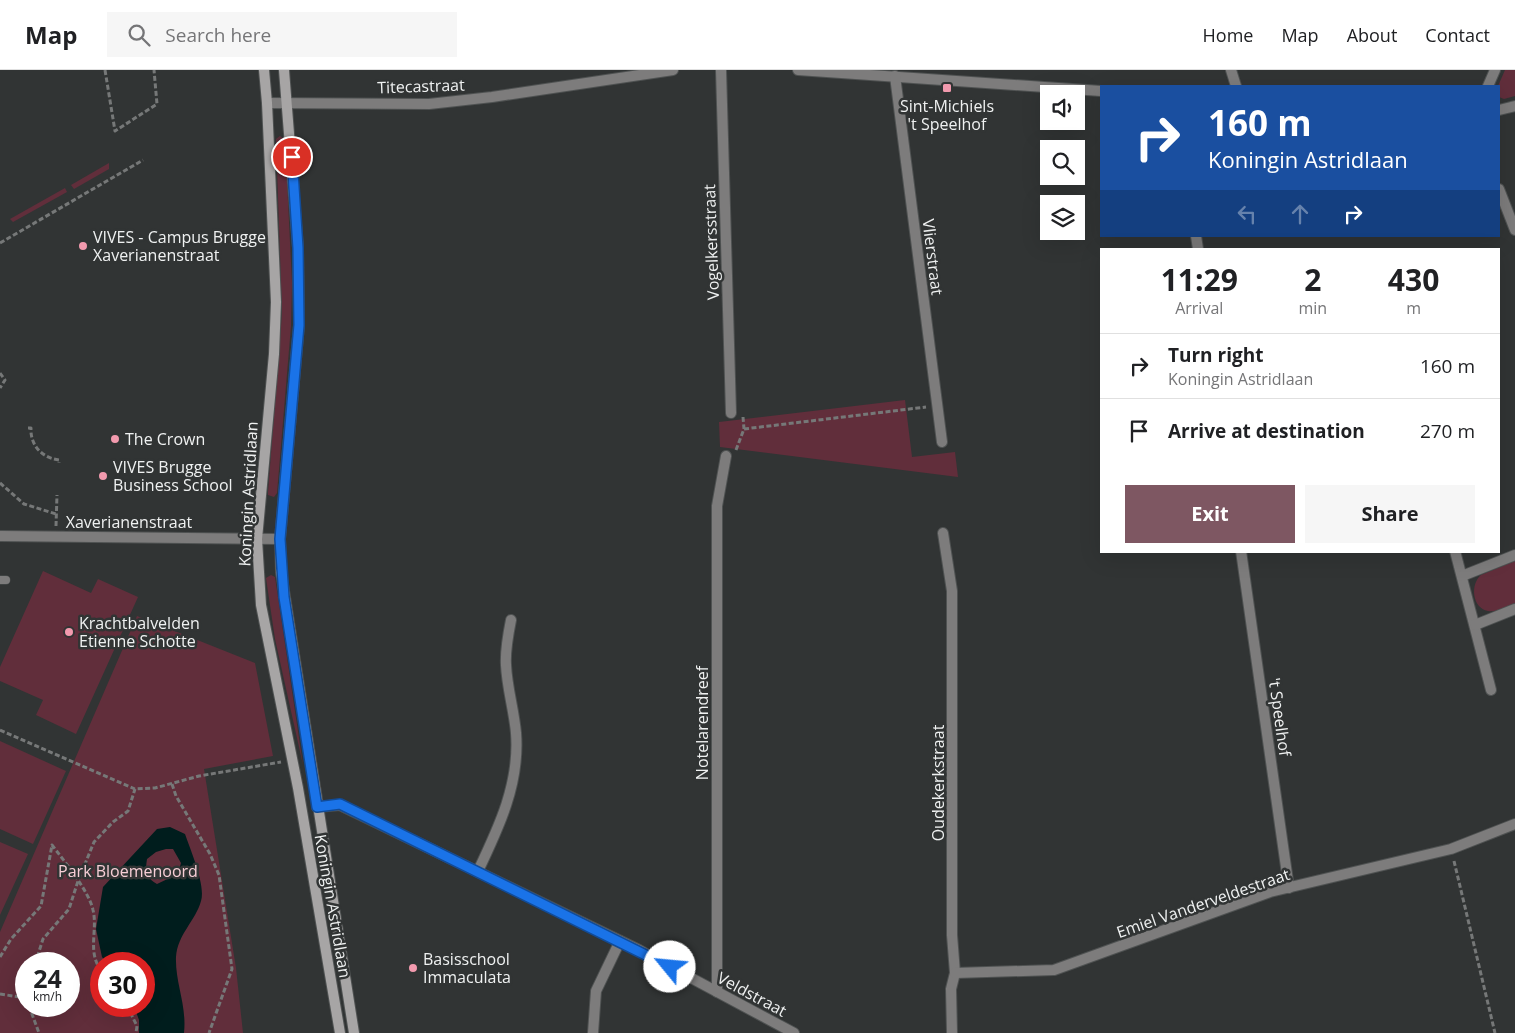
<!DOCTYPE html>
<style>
body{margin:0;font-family:"Open Sans",sans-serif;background:#f6f6f6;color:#202124;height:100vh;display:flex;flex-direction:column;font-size:19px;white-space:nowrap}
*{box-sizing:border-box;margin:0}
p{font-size:16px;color:#757577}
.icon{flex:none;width:28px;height:28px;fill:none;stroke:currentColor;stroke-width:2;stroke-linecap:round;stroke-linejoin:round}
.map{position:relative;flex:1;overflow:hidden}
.side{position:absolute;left:1100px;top:178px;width:400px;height:305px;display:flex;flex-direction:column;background:#fff;border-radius:0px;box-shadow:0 5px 20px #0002}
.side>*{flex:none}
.guide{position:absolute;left:1100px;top:15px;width:400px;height:152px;border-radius:0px;box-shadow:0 5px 20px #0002;background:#1a4fa0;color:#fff;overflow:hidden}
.fabs{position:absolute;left:1040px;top:15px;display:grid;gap:10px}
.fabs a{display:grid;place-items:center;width:45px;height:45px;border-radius:0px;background:#fff;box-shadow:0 5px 20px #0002;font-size:25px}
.speed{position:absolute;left:15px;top:882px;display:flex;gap:10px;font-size:25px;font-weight:700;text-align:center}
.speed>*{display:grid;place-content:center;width:65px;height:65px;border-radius:50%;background:#fff;box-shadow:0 5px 20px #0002;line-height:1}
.speed small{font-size:12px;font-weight:400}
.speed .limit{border:8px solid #d22;background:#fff;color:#111}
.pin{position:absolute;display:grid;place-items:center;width:42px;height:42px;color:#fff;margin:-21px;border:2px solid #fff;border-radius:50%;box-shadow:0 1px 5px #0007}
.me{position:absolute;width:55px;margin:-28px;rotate:298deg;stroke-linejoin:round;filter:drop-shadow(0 0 4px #0008)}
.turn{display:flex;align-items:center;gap:18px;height:105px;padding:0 25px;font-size:22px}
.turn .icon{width:65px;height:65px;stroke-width:2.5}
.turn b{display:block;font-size:35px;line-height:42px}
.lanes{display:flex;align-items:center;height:48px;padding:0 25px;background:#0003;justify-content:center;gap:25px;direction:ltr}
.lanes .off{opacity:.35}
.eta{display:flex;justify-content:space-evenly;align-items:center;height:85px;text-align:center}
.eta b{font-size:30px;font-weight:700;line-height:35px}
.cta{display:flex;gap:10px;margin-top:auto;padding:10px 25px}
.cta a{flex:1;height:58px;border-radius:0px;background:#7e5762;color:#fff;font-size:20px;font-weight:700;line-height:58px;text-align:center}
.cta a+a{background:#f6f6f6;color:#202124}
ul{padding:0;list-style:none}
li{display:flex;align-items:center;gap:15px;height:65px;padding:0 25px;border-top:1px solid #e0e0e0}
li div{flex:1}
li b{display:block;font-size:19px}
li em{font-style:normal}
header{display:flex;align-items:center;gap:30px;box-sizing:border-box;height:70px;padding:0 25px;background:#fff;border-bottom:1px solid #e0e0e0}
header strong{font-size:24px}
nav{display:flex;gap:28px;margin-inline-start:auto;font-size:18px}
.search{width:350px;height:45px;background:#f6f6f6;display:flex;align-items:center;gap:12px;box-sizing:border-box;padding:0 18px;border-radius:0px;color:#757577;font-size:19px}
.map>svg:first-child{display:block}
.green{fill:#612e3b;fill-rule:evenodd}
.water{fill:#001d1d;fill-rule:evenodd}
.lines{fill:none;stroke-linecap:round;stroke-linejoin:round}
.service-casing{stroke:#4f5252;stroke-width:9}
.minor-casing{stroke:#4f5252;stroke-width:12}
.secondary-casing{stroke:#4f5252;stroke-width:12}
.path{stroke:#767878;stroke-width:3;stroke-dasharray:5 2.5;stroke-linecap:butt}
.service{stroke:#7d7c7c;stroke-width:8}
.minor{stroke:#7d7c7c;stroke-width:10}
.secondary{stroke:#a7a5a5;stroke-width:10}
.route-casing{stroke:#114b97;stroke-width:12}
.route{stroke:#1a73e8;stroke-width:9}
.poi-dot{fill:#f29aae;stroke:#313434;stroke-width:2}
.labels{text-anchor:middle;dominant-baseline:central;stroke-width:5;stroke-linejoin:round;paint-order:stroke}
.street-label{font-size:16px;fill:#eff1f1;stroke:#313434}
.poi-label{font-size:16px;fill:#eff1f1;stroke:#313434;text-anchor:start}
.park-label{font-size:16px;fill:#f7ced6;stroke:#313434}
</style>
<header>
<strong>Map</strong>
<div class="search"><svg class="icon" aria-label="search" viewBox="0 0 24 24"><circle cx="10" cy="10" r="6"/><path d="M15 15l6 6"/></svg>Search here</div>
<nav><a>Home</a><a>Map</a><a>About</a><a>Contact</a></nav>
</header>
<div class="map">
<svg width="1515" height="963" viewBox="0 0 1515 963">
<rect width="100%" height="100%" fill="#313434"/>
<g class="green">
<polygon points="1505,0 1515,0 1515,26 1504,29 1499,27 1498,16"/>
<polygon points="280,66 285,70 292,213 291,256 277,423 274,427 268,425 268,422 282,243 276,69"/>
<polygon points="109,93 109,99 74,119 71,115"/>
<polygon points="65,118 67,122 13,152 10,149"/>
<polygon points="905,330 912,387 955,382 958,407 720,377 719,352"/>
<path d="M1515 491V533C1507 536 1496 543 1488 541 1472 538 1470 514 1481 505Z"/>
<polygon points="43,501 91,523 98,509 138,527 76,664 36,645 43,630 0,611 0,597"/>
<polygon points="271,505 275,507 303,695 275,569 266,508"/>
<path d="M137 546 255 593 273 686 204 699 236 898 243 963H0V862ZM26 894H69V936H26ZM101 894H144V936H101Z"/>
<polygon points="0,671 66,701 33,774 0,759"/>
<polygon points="0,772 28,784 0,845"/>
</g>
<path class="water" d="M170 757 185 764C190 779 206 815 201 831 196 850 177 865 176 887 175 913 187 935 184 963H139V950L134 936H144V894H108L102 887 96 859 103 817 157 759ZM166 779H173L181 793 178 804 157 814C146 808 145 801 147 789L156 782Z"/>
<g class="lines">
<defs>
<polyline id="service" points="0,510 6,510"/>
<g id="minor">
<polyline points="721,0 731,343"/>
<polyline points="798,0 1101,21"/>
<polyline points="1231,0 1236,16"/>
<polyline points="895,6 942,372"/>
<polyline points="1488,16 1495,0"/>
<polyline points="267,33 429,34 492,27 673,0"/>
<polyline points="1499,40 1515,36"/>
<polyline points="1499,119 1515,160"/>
<polyline points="1196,166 1198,179"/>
<polyline points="943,463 952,521 952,865 955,903 951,919 952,963"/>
<polyline points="0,466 280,469"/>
<polyline points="1241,481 1289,818"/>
<polyline points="1455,481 1491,620"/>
<polyline points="1462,506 1515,485"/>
<polyline points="1475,555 1515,539"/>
<polyline points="317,737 340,735 639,880 794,963"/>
<path d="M478 801C499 757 520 713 516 663 514 640 507 618 506 595 505 580 508 565 511 550"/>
<polyline points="955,903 1054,900 1270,822 1451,779 1515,754"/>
<polyline points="717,922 717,436 726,386"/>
<polyline points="593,963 596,921 620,871"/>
</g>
<g id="secondary">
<polyline points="264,0 267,33 276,232 274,284 257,469 261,535 298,718 340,963"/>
<polyline points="284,0 298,178 299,255 280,469 281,502 354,963"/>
</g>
</defs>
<use href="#service" class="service-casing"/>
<use href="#minor" class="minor-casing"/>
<use href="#secondary" class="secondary-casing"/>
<g class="path">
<polyline points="105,0 115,61 157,34 154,0"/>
<polyline points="0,173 143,90"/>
<polyline points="0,303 5,310 0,318"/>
<polyline points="743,347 744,359"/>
<path d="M28 358H31C30 375 42 388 59 390V393"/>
<polyline points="736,380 744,359 926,337"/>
<polyline points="0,413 24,434 56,444"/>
<polyline points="56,456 57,425"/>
<polyline points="0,660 135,719 155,718 199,706 281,692"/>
<polyline points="172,714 176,726 210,784 219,805 232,899 209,963"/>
<polyline points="1454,791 1495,963"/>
<path d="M0 887 11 869 41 836 52 775C64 791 89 821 93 840 98 860 87 882 101 900"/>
<polyline points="35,894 43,869 69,839 78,811 94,772 113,752 128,741 135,719"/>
<polyline points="0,924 26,928"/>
<polyline points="29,936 39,963"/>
<polyline points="127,936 137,956 136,963"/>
</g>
<use href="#service" class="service"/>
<use href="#minor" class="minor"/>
<use href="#secondary" class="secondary"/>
</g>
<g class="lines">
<defs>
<polyline id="route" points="292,87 298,178 299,255 280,469 284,527 317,737 340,734 670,897"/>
</defs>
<use href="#route" class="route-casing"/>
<use href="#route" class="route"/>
</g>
<g class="poi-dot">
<rect x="942" y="13" width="10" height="10" rx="2.5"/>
<circle cx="83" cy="176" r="5"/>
<circle cx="115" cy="369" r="5"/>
<circle cx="103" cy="406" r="5"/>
<circle cx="69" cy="562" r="5"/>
<circle cx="413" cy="898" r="5"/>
</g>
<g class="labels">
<g class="street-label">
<text transform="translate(421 16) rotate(-2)">Titecastraat</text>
<text transform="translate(711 172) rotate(-92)">Vogelkersstraat</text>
<text transform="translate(933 187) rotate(83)">Vlierstraat</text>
<text transform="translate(248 424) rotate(-87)">Koningin Astridlaan</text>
<text x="129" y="452">Xaverianenstraat</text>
<text transform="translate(1280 647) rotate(82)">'t Speelhof</text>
<text transform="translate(702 653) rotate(-90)">Notelarendreef</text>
<text transform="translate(938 713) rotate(-90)">Oudekerkstraat</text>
<text transform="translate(1203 833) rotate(-19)">Emiel Vanderveldestraat</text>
<text transform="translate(333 836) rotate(80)">Koningin Astridlaan</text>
<text transform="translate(752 924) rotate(28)">Veldstraat</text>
</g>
<g class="poi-label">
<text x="947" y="36" text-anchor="middle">Sint-Michiels<tspan x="947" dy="18">'t Speelhof</tspan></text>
<text x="93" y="167">VIVES - Campus Brugge<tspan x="93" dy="18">Xaverianenstraat</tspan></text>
<text x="125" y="369">The Crown</text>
<text x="113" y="397">VIVES Brugge<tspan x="113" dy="18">Business School</tspan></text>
<text x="79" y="553">Krachtbalvelden<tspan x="79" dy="18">Etienne Schotte</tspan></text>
<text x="423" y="889">Basisschool<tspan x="423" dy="18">Immaculata</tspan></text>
</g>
<g class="park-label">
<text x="128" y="801">Park Bloemenoord</text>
</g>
</g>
</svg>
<div class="fabs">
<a><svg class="icon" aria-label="sound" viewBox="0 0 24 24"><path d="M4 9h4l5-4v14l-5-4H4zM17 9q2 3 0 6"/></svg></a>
<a><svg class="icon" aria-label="search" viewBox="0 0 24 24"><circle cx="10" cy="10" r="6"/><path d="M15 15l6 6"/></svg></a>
<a><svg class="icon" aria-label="layers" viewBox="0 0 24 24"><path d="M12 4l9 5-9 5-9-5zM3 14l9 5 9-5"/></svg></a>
</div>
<div class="speed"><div>24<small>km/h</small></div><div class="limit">30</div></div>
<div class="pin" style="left:292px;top:87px;background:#d93025"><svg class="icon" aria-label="arrive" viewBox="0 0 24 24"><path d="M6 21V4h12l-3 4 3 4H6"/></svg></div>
<svg class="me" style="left:670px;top:897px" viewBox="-20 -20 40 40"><circle r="19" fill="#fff"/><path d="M0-13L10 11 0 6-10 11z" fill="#1a73e8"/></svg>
<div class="guide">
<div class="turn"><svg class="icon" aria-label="right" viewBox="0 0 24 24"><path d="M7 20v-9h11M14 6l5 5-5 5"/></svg><div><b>160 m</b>Koningin Astridlaan</div></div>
<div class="lanes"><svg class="icon off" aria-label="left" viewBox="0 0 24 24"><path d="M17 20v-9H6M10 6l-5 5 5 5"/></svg><svg class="icon off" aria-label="ahead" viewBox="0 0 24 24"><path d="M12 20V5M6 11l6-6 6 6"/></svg><svg class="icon" aria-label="right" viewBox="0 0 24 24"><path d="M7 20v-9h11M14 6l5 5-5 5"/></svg></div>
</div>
<section class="side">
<div class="eta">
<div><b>11:29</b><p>Arrival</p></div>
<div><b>2</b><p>min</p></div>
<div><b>430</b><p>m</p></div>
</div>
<ul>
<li><svg class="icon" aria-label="right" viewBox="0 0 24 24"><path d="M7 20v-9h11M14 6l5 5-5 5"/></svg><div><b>Turn right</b><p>Koningin Astridlaan</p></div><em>160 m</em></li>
<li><svg class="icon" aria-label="arrive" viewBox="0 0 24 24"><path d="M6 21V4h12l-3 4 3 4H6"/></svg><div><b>Arrive at destination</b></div><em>270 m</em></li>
</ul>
<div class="cta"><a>Exit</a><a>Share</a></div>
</section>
</div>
